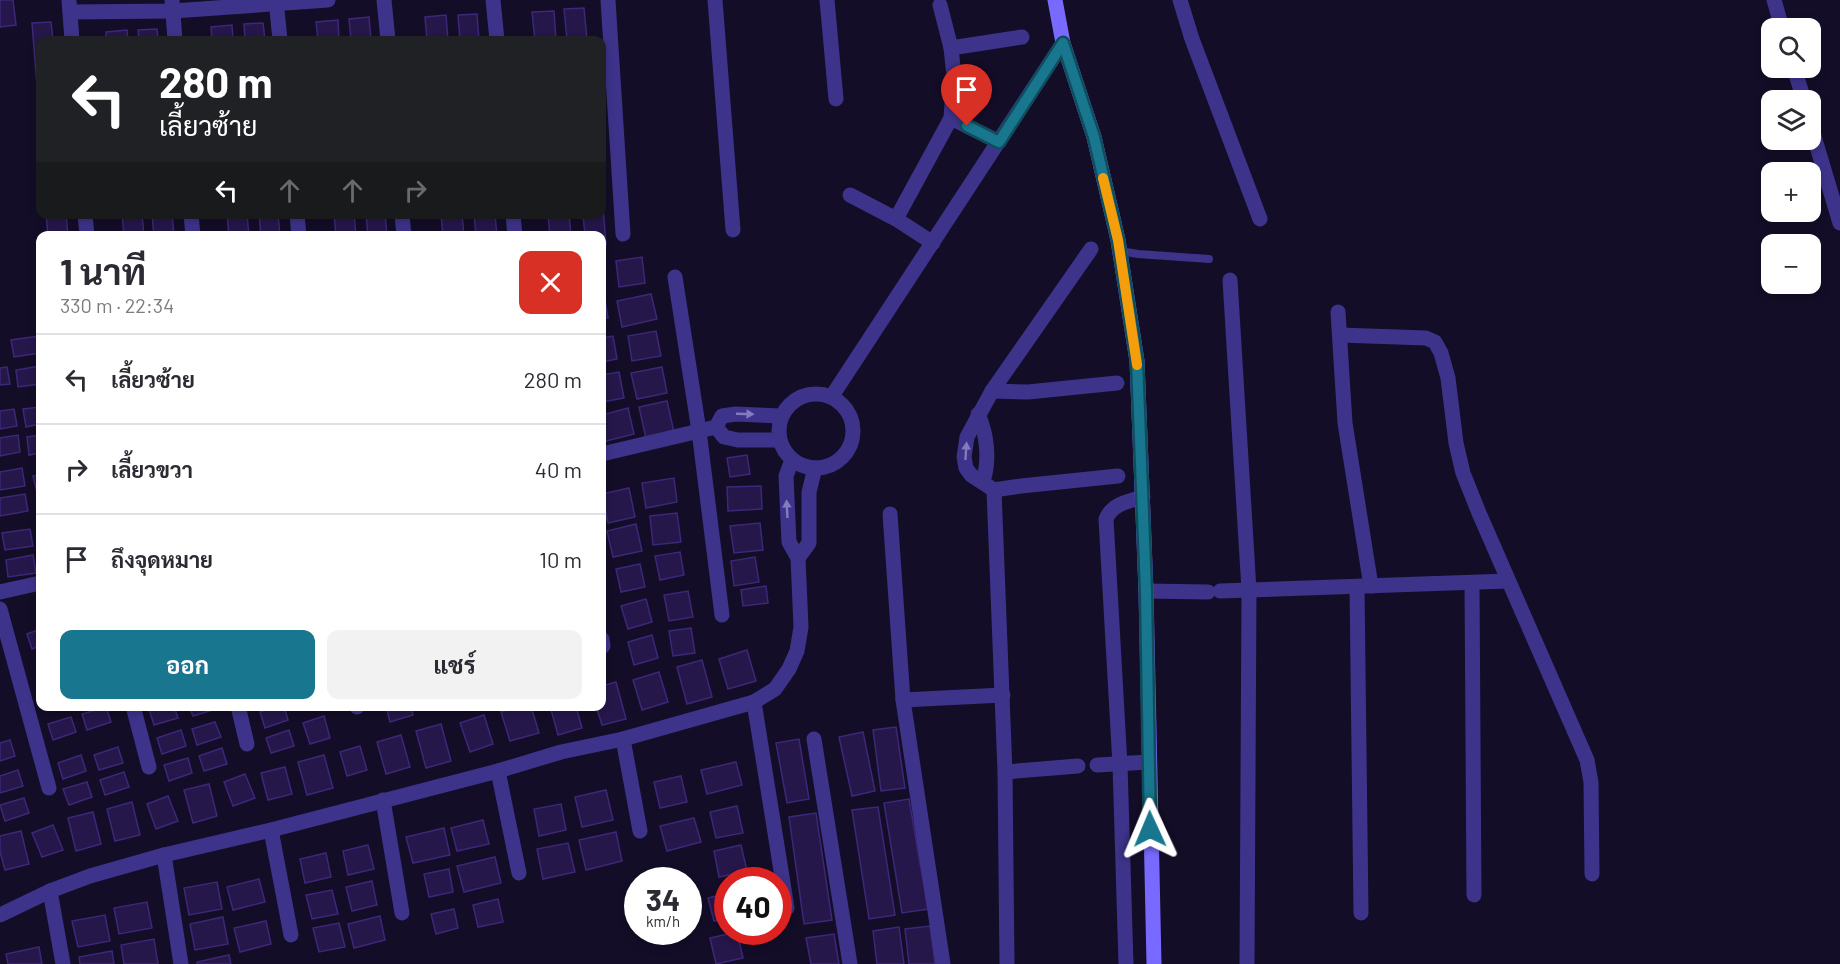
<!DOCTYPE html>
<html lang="th">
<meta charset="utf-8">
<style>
body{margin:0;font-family:Barlow,Sarabun,sans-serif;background:#f2f2f3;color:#2b2b33;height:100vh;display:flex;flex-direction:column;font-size:22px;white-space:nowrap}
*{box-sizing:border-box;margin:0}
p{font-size:20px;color:#7c7c81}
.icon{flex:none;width:33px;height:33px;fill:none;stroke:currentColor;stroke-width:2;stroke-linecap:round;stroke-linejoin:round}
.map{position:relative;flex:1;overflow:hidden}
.panel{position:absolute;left:36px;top:231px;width:570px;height:480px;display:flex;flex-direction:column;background:#fff;border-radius:12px;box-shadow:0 3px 9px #0003}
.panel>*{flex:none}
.top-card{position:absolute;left:36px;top:36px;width:570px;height:183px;border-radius:12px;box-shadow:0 3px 9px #0003;background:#202124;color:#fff;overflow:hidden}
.fabs{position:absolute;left:1761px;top:18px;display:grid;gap:12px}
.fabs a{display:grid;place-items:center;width:60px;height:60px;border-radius:12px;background:#fff;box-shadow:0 3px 9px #0003;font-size:30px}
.speed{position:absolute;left:624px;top:867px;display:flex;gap:12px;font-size:30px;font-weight:700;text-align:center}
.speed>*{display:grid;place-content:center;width:78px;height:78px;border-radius:50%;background:#fff;box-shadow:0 3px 9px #0003;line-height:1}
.speed small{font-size:15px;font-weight:400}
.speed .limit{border:9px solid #d22;background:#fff;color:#111}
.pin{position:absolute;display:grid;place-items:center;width:51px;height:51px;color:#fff;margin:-62px -26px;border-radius:50% 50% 50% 0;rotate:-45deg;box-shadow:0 0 6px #0007}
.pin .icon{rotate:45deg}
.me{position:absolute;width:66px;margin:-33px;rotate:359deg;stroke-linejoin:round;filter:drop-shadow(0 0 4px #0008)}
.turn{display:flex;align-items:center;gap:21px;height:126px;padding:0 24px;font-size:27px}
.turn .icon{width:78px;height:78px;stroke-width:2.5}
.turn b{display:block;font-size:42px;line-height:51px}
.lanes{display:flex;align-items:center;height:57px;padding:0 24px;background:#0003;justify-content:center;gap:30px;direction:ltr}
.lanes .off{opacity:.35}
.round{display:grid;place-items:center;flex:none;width:63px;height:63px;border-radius:12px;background:#f2f2f3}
.summary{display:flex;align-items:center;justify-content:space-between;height:102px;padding:0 24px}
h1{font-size:36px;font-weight:700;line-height:45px}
.primary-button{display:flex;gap:12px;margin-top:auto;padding:12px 24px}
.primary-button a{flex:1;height:69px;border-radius:12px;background:#18768e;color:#fff;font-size:24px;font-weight:700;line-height:69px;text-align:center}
.primary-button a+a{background:#f2f2f3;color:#2b2b33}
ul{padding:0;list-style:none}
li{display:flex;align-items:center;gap:18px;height:90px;padding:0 24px;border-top:2px solid #e1e1e2}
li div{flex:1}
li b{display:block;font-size:22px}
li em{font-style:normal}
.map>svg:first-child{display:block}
.building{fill:#25174a;stroke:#3d2778;stroke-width:1.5}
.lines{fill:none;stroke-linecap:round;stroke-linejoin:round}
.lane{stroke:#3d338a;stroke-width:8}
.street{stroke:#3d338a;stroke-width:15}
.secondary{stroke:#796aff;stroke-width:15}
.oneway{fill:#847bbf}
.route-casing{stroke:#104d5c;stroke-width:15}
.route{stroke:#18768e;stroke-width:10}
.slow{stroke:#f59e0b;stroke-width:10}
</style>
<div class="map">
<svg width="1840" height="964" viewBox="0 0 1840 964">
<rect width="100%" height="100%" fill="#130d27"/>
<g class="building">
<polygon points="0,0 13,0 16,25 0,27"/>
<polygon points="584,8 587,40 567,40 564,9"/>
<polygon points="554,11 556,40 535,40 532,12"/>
<polygon points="477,14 479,40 460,40 458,15"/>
<polygon points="446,15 448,40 427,40 425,17"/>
<polygon points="369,17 371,40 351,40 349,19"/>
<polygon points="338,20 339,40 318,40 316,22"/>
<polygon points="51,22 53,40 40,40 40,124 32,23"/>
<polygon points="263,23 265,40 245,40 244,24"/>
<polygon points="232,25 233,40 212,40 211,27"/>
<polygon points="157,29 158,40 139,40 138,30"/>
<polygon points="127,30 128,40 106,40 106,32"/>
<polygon points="602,192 606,245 602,246 602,236 585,236 583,214 602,214"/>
<polygon points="46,214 66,214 68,236 48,236"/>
<polygon points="122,214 142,214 144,236 124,236"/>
<polygon points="152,214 172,214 174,236 154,236"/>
<polygon points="227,214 247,214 249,236 229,236"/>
<polygon points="259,214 278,214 280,236 261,236"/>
<polygon points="334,214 354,214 356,236 336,236"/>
<polygon points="366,214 385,214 387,236 368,236"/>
<polygon points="441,214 462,214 464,236 443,236"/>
<polygon points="474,214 495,214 497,236 476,236"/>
<polygon points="548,214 569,214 571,236 550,236"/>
<polygon points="642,257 645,283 619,287 616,261"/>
<polygon points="604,294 608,318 602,319 602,295"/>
<polygon points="651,294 657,319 622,327 617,301"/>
<polygon points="656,331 661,356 632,361 628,336"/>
<polygon points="39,336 40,353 14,357 11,340"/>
<polygon points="613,336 617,359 602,362 602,338"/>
<polygon points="40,366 40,384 18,387 16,370"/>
<polygon points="7,367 10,384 0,385 0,368"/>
<polygon points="662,367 667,393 637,399 631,373"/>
<polygon points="619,372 624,398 602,402 602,375"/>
<polygon points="667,401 674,432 646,438 639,407"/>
<polygon points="40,407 40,424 26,427 23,409"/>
<polygon points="628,408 634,434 602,442 602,415"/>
<polygon points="14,409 17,426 0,429 0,411"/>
<polygon points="18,435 20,452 0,456 0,438"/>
<polygon points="40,435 40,453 29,455 27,437"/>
<polygon points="747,455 750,474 730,477 727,458"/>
<polygon points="22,468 25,486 0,490 0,472"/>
<polygon points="40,475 40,492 37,493 33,476"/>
<polygon points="674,478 677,502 646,508 642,483"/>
<polygon points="761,486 762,509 728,511 727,487"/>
<polygon points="629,488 635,517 608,523 602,494"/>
<polygon points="25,494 28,511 0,516 0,498"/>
<polygon points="677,513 681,542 653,545 650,516"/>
<polygon points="760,523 763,550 734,553 730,526"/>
<polygon points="636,524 642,551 613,557 607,531"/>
<polygon points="30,529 33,546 5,550 2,533"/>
<polygon points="680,552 684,575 660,580 655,556"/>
<polygon points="33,555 36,573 8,577 6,560"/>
<polygon points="755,557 759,582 734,586 731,561"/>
<polygon points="640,564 645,587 621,592 616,569"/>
<polygon points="766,586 768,603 743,606 741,590"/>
<polygon points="688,591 693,617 669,621 664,595"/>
<polygon points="646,599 652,622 628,629 621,606"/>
<polygon points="691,628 695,653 673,656 669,631"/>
<polygon points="40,629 40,646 32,649 27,634"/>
<polygon points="652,635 658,658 634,665 628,642"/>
<polygon points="747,650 756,681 728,689 719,659"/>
<polygon points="702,660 712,697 687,704 677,667"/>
<polygon points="659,672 668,702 642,710 633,680"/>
<polygon points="616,682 626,719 602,725 596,706 602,706 602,686"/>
<polygon points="158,706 174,706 178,718 154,725 149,709"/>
<polygon points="189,706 215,706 216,709 193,716"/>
<polygon points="277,706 284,706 288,720 265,728 260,712"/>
<polygon points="386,706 411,706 413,715 390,722"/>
<polygon points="519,706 531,706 539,733 510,741 501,712"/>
<polygon points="550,706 576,706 582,728 558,735"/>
<polygon points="106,707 111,722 87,730 82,714"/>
<polygon points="484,715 493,744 470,752 460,723"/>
<polygon points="324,716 330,738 310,744 303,723"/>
<polygon points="71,717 76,732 53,740 48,724"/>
<polygon points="215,722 221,737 197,745 192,729"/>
<polygon points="441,724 451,761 426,768 416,731"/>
<polygon points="896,727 905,788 881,791 873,730"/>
<polygon points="181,730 186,746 162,754 157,738"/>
<polygon points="289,730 294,746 271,753 266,738"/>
<polygon points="863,732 875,791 852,796 839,737"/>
<polygon points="401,735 410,767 386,774 377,742"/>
<polygon points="799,739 809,799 787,803 776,743"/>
<polygon points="10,740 15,756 0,761 0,743"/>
<polygon points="360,746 367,770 347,776 340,752"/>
<polygon points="118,747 123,763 99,770 94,755"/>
<polygon points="222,748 227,764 204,771 199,756"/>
<polygon points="81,755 86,771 63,779 58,763"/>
<polygon points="324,755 333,788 307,795 298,762"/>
<polygon points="188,758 192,773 169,781 164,765"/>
<polygon points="736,762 742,785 707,794 701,770"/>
<polygon points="285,767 292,794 268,800 261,773"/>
<polygon points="18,770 23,786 0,793 0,776"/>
<polygon points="124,772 129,787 105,795 100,780"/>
<polygon points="245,774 255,798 233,806 224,782"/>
<polygon points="681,776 687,802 660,808 654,782"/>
<polygon points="87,782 92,797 69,805 63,789"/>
<polygon points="209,784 217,816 193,823 184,790"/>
<polygon points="606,790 613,820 582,827 575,797"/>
<polygon points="168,796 178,821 156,829 147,804"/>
<polygon points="24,798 29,813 5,821 0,805"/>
<polygon points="909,799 928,909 902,913 884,803"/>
<polygon points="132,802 140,835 115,841 107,809"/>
<polygon points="561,804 566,830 539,836 534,809"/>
<polygon points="737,806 743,833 716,838 710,812"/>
<polygon points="878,807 895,915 869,919 852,810"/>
<polygon points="93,812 101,844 76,851 68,818"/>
<polygon points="816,813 832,920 804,924 789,817"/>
<polygon points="694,818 701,842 667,851 660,826"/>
<polygon points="483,820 489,844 457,851 451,828"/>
<polygon points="53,825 63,850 42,857 32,833"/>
<polygon points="444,828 450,855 413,863 406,837"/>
<polygon points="21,831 29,864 5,870 0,852 0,836"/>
<polygon points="616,832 622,861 586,870 579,840"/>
<polygon points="568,843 575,872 543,879 537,849"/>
<polygon points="368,845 374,869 348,875 343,851"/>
<polygon points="741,845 747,871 719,877 714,851"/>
<polygon points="326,853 331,877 305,883 300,859"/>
<polygon points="495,857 501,883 464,892 457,866"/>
<polygon points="449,869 453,892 429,897 424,874"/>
<polygon points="259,879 265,902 233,910 227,887"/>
<polygon points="372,881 377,905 352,911 346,887"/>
<polygon points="217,882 222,909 189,915 184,888"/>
<polygon points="332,890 338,914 312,919 306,895"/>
<polygon points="728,893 728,918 714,921 708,898"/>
<polygon points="498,899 503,922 478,927 473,905"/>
<polygon points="147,902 152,928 119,934 114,908"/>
<polygon points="454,909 458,928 436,934 431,914"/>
<polygon points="105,915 110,941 78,947 72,921"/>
<polygon points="380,916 385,940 354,948 348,924"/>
<polygon points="223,917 228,944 195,950 190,924"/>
<polygon points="266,921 271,944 240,952 234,928"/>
<polygon points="339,923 345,947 319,952 313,928"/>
<polygon points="930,926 935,964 909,964 905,929"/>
<polygon points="899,927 904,964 877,964 873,931"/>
<polygon points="737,932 743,958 716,964 710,938"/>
<polygon points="834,934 839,964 811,964 806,938"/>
<polygon points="154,939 158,964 124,964 121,945"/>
<polygon points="39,947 42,964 8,964 6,954"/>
<polygon points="112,951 114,964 80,964 79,957"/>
<polygon points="229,955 231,964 197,964 197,962"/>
</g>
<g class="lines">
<polyline class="lane" points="1120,251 1138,254 1209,259"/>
<g class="street">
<polyline points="69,0 72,40"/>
<polyline points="172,0 175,40"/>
<polyline points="276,0 280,40"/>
<polyline points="384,0 388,40"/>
<polyline points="493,0 497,40"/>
<polyline points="608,0 623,234"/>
<polyline points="715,0 733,230"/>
<polyline points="827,0 836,99"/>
<polyline points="1180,0 1192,39 1260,219"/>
<polyline points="1774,0 1782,28"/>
<polyline points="70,12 173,11 328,0"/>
<polyline points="951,48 1022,37"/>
<polyline points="1794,68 1804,100"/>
<polyline points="951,118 999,142"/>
<polyline points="1810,123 1840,223"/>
<polyline points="850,195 896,219 933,243"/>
<polyline points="85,214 87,236"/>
<polyline points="191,214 193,236"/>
<polyline points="297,214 299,236"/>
<polyline points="402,214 404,236"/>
<polyline points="513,214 515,236"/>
<polyline points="896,219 951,118 954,76 951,48 940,5"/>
<polyline points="675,277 699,431 722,615"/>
<polyline points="1230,280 1249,590 1247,964"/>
<polyline points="1338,312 1345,423 1371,586"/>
<polyline points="1340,335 1426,338 1435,342 1441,353 1448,378 1456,443 1463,473 1479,513 1587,760 1591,782 1592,874"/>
<polyline points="992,391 1028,392 1117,383"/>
<circle cx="816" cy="431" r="37"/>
<polyline points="832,396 1063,43"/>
<path d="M978 414C987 434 990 460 983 481"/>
<polyline points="716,427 724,437 738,440 780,440"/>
<polyline points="602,454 716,427 722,416 736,414 781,416"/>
<polyline points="994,490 971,475 966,468 964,457 967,437 992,391 1091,249"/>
<polyline points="890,514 903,700 943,964"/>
<polyline points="798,558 809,543 809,492 815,468"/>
<polyline points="1472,583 1474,895"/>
<polyline points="1357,587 1361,913"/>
<polyline points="1146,591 1208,592"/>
<polyline points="1220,591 1508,581"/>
<polyline points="0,592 40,583"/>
<polyline points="0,609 49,788"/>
<polyline points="602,639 603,646"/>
<polyline points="903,700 1003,695"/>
<polyline points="754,702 787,908"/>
<polyline points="133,706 149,767"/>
<polyline points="238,706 247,744"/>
<polyline points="357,706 357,707"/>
<polyline points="623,739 640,831"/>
<polyline points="814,739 850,964"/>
<polyline points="1097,765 1149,762"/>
<polyline points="498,771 519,873"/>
<polyline points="1005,772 1078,766"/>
<polyline points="383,800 402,913"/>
<polyline points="271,830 291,935"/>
<polyline points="164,855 181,964"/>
<polyline points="50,891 63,964"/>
<polyline points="0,915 50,891 90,876 164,855 271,830 498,771 561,752 623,739 754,702 775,689 789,669 797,651 801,627 798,558 789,542 786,476 792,460"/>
<polyline points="1007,964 1005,772 994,490 1021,486 1118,476"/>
<path d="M1126 964 1120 765 1106 519C1112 504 1129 501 1143 497"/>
</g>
<polyline class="secondary" points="1055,0 1063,43 1094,137 1118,240 1137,361 1146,591 1154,964"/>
</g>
<defs><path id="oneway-solid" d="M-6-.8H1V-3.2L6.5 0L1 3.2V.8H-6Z" transform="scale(1.5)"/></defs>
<g class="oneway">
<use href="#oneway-solid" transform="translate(745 414) rotate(2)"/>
<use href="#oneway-solid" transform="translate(966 451) rotate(-86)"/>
<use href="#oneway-solid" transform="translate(787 509) rotate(-93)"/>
</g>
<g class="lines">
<defs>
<polyline id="route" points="967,126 999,142 1063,43 1094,137 1118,240 1137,361 1146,591 1150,829"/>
</defs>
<use href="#route" class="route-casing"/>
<use href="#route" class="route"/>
<polyline class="slow" points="1103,178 1118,240 1137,365"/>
</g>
</svg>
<div class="fabs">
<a><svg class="icon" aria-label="search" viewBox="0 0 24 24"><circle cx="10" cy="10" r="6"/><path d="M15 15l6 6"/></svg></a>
<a><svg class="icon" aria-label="layers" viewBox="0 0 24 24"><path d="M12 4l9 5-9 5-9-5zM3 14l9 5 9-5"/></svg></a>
<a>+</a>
<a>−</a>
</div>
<div class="speed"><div>34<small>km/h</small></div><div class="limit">40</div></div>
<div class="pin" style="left:967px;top:126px;background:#d93025"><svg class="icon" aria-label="arrive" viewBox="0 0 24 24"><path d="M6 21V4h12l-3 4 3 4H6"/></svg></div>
<svg class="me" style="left:1150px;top:829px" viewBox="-20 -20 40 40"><path d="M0-17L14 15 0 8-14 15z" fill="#18768e" stroke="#fff" stroke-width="4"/></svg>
<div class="top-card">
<div class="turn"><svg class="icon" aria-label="left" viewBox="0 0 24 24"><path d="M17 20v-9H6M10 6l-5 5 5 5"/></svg><div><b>280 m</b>เลี้ยวซ้าย</div></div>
<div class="lanes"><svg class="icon" aria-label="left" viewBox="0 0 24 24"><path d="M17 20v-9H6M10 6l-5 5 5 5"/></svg><svg class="icon off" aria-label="ahead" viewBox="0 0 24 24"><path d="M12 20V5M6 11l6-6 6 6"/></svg><svg class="icon off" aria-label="ahead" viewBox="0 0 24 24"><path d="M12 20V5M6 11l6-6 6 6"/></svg><svg class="icon off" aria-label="right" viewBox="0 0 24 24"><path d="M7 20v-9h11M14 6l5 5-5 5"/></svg></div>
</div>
<section class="panel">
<div class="summary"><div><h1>1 นาที</h1><p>330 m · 22:34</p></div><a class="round" style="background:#d93025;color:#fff"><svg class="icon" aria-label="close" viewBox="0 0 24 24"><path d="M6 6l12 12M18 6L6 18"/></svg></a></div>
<ul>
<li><svg class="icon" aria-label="left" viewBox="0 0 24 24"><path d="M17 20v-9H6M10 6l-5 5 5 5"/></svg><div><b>เลี้ยวซ้าย</b></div><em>280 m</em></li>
<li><svg class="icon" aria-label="right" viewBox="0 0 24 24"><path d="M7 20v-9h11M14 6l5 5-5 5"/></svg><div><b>เลี้ยวขวา</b></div><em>40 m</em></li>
<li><svg class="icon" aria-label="arrive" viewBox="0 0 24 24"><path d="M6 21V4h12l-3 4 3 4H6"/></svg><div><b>ถึงจุดหมาย</b></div><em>10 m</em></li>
</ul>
<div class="primary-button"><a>ออก</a><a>แชร์</a></div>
</section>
</div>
